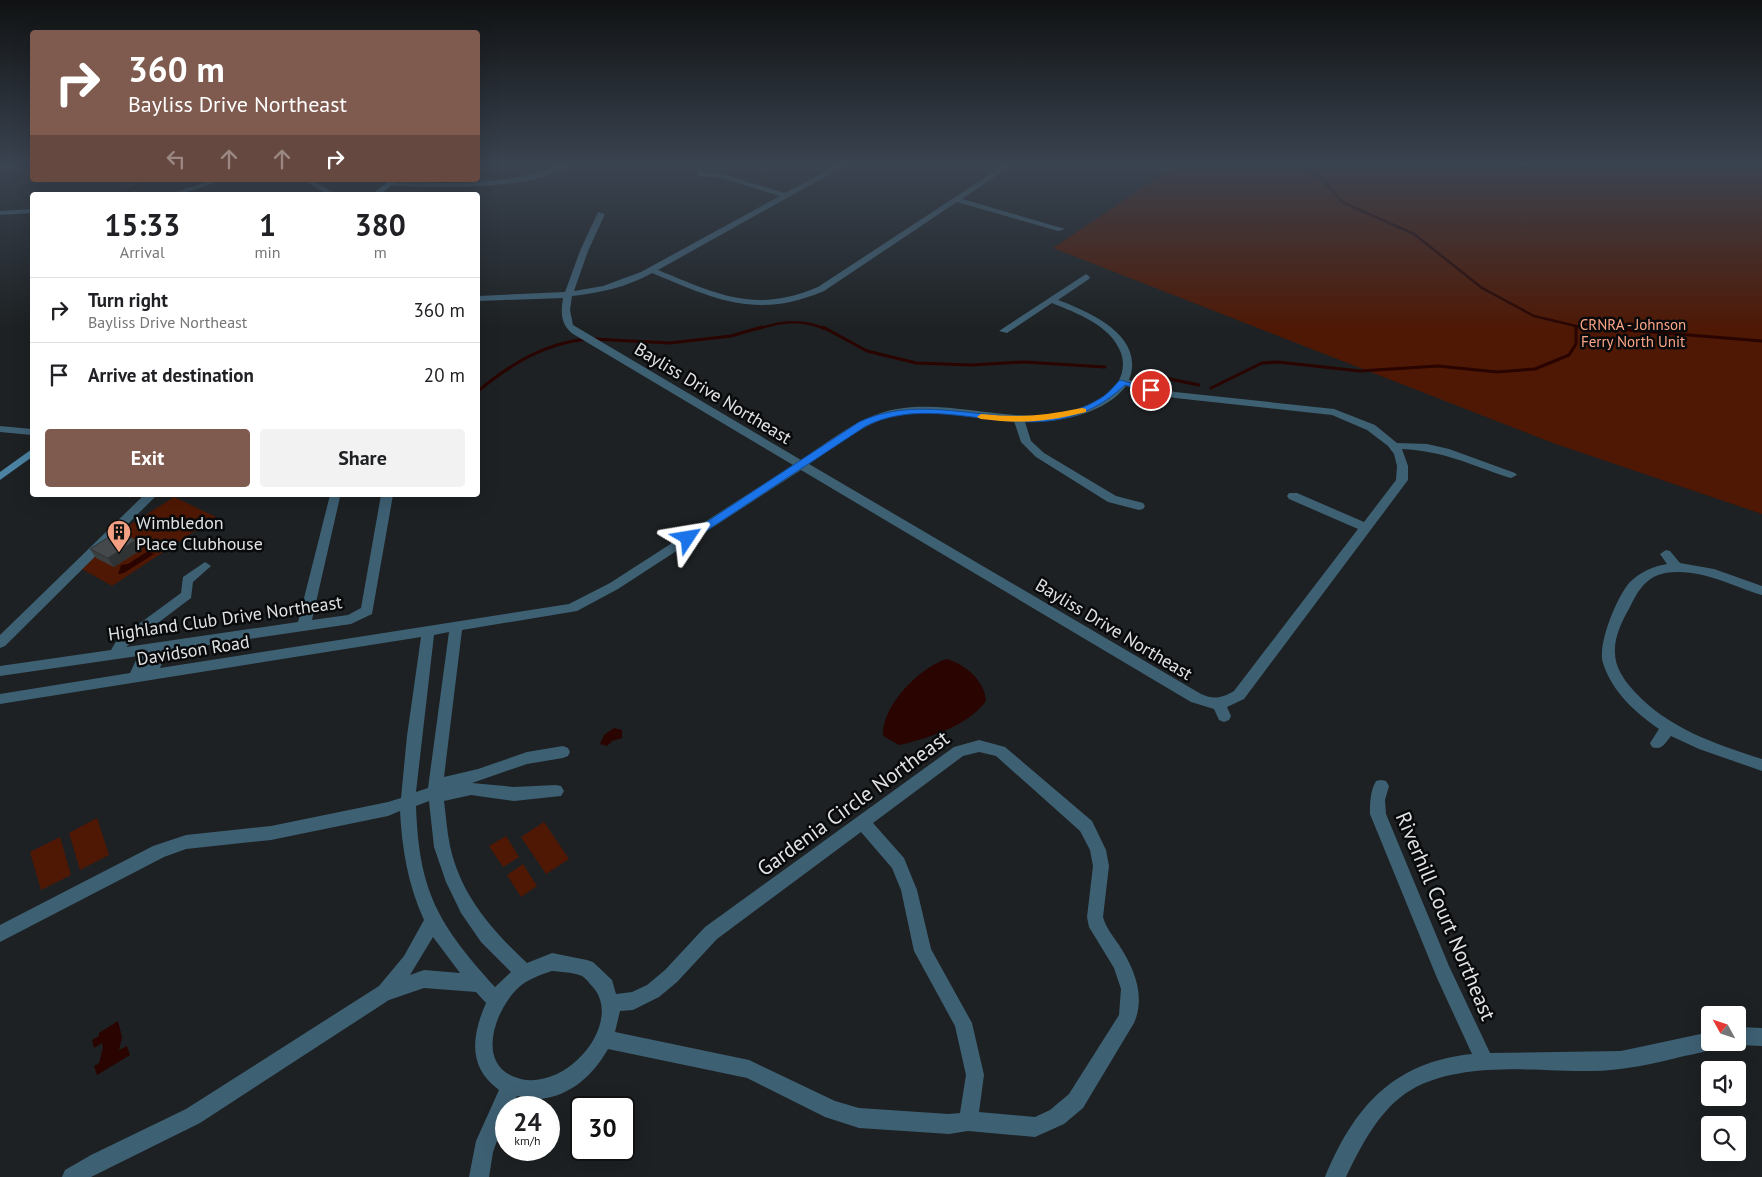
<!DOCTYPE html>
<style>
body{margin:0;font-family:"PT Sans",sans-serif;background:#f2f2f2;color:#202124;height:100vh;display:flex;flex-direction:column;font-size:19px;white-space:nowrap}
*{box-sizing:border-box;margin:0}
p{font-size:16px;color:#757577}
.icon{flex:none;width:28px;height:28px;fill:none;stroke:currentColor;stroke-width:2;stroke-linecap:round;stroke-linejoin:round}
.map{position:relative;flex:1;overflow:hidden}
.details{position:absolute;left:30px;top:192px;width:450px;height:305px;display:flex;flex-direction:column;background:#fff;border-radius:5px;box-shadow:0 5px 20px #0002}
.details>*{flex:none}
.top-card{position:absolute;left:30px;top:30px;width:450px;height:152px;border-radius:5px;box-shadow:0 5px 20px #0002;background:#7f5a4f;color:#fff;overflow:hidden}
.needle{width:32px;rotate:310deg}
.fabs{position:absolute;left:1701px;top:1006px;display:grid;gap:10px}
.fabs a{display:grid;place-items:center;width:45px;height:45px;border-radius:5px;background:#fff;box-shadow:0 5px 20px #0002;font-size:25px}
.speed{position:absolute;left:495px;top:1096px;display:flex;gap:10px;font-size:25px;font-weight:700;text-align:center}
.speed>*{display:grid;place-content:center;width:65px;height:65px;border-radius:50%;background:#fff;box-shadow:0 5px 20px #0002;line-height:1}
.speed small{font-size:12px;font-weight:400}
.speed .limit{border:2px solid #111;border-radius:8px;background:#fff;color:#111}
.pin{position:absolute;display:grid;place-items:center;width:42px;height:42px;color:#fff;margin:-21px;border:2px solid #fff;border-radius:50%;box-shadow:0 1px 5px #0007}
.me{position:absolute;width:55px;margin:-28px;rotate:57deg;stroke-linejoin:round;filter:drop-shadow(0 0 4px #0008)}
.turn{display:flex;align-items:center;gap:18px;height:105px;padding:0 15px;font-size:22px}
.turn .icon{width:65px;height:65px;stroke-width:2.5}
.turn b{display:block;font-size:35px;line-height:42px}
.lanes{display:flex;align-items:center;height:48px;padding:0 15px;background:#0003;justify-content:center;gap:25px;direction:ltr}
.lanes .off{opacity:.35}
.eta{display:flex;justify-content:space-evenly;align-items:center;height:85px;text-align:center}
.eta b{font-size:30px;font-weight:700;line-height:35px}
.action{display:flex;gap:10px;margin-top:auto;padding:10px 15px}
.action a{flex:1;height:58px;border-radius:5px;background:#7f5a4f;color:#fff;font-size:20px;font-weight:700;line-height:58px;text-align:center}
.action a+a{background:#f2f2f2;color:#202124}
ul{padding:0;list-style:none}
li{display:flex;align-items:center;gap:15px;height:65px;padding:0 15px;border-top:1px solid #e0e0e0}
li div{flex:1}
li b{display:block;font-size:19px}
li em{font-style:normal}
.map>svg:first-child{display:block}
.green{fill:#4f1804}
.water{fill:#290400}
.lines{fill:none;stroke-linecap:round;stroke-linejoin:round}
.stream-far1{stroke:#290400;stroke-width:2.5}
.stream{stroke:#290400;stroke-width:3}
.street{fill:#3e6073;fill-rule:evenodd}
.secondary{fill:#4c83a2;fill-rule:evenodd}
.wall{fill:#3b3f40}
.shaded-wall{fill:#303334}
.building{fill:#45494b;stroke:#303334}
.route{fill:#1a73e8;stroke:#114b97}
.slow{fill:#f59e0b}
.labels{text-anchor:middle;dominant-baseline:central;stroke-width:5;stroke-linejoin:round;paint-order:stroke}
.far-park-label{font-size:15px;fill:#fda587;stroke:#090a0b}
.street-label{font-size:18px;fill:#e0e3e4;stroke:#090a0b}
.poi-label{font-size:18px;fill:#e0e3e4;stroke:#090a0b;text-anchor:start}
.near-street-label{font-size:21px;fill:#e0e3e4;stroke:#090a0b}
</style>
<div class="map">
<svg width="1762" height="1177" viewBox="0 0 1762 1177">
<rect width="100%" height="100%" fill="#1d2123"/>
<g class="green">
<polygon points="1176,165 1762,165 1762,514 1553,443 1053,248"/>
<polygon points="174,497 216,517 112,586 82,569 122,530"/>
<polygon points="97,818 109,855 80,870 69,833"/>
<polygon points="544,822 569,859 546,874 521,837"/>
<polygon points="506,836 519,857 503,867 489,846"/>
<polygon points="60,837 71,875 41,890 30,852"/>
<polygon points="523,864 537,886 521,897 507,875"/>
</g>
<g class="water">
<polygon points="148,551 154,554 124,573 118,574 121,565 128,564"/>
<path d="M947 659C966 665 984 680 986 701 968 726 929 738 899 745L883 736C881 706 920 667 947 659Z"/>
<polygon points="614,728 622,730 622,738 612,741 607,746 600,744 604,735"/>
<polygon points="118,1021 122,1037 119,1050 127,1046 130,1055 97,1075 94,1066 99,1063 103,1047 102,1043 94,1048 92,1040 99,1036 99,1033"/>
</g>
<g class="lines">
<g class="stream-far1">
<polyline points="1300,165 1323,180 1342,202 1414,234 1482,288 1534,316 1576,326 1608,329"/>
<polyline points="122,195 146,180"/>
<polyline points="1576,326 1576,329"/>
<path d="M757 329C780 322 802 318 825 329"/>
</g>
<g class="stream">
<polyline points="823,327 867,351 916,363 971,365 1024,362 1105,367"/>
<polyline points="1592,327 1762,341"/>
<polyline points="593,339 670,343 731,336 762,327"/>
<polyline points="1145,374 1199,385"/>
<polyline points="1211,388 1262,363 1278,362 1360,371 1438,366 1497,372 1535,369 1569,355 1576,344 1576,327"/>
<path d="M478 391C511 364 543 344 586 339"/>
</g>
<g class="street">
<polygon points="7,165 18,165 0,171 0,167"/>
<path d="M559 165H569C533 192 433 187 389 186L385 184 389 182C446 183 505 187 559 165Z"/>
<path d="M837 165H846L658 270C717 294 755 314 818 287L1004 165H1012L962 199 1065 229 1058 231 957 202 824 291C756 320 715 299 652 273 627 287 600 293 572 296L570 310 573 325 801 460C831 440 861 415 897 409 967 397 1044 440 1108 393 1121 383 1126 368 1121 353 1111 325 1076 313 1052 303L1007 333 999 331 1086 274 1090 277 1089 279 1058 300C1090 312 1146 336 1129 380L1175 392 1334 409 1375 425 1397 443 1427 444 1449 449 1515 473 1517 475 1511 478 1507 477C1469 464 1443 451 1402 449L1408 466V480L1244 699 1227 707 1231 716 1229 720 1224 722 1219 720 1214 709 1191 702 801 470 618 589 577 611 462 630 444 777 478 769 527 752 563 746 568 748 570 752 568 756 563 758 527 764 472 783 514 787 556 785 561 786 564 791 561 796 514 801 471 795 444 801C446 816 447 832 450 846 461 896 492 930 527 963L552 953 587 960 593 962 612 980 616 994 632 992 647 985 665 970 705 927 954 747 979 740 1005 747 1092 821 1106 850 1109 866 1103 917C1106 928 1113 936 1119 945 1134 968 1146 996 1134 1023L1083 1108 1064 1124 1035 1137 968 1131 949 1134 859 1128 825 1117 747 1078 608 1049C593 1075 572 1095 541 1099 534 1100 524 1097 517 1096L510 1108H506V1116L493 1152 489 1177H469L476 1141 499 1090C467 1067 472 1035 486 1003L476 992 424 988 389 1000 200 1123 91 1177H62L65 1170 91 1155 186 1109 379 986 404 956 424 920C408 885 402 849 400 811L388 816 271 840 186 849 164 857 0 942V925L153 846 186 835 271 826 388 802 401 798 407 736 421 637 0 704V694L130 673 138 656 0 676V666L111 650 117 640 181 593 183 577 205 562 211 566 193 582 191 598 126 647 298 622 330 495H338L340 497 312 620 348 615 361 608 381 495H393L372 614 351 624 167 651 160 668 569 604 610 583 793 465 573 334C560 324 561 312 563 298L478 301V296L565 292 580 251 598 212 605 214 588 251 574 291 603 286 641 272 780 196 721 178 698 176V172L722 174 785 193ZM1126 386 1175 398 1332 415 1367 430 1388 446 1394 454 1397 466 1396 480 1364 522 1297 493H1289L1287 496 1289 499 1358 529 1234 691C1222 698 1214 700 1201 694L809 464C835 447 861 425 892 416 929 407 976 420 1014 421L1021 442 1036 457 1108 502 1139 510 1143 509 1145 506 1143 503 1116 496 1044 453 1031 441 1025 422C1058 423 1105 414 1126 386ZM449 632 428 788 416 792 434 635ZM979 752 996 756 1080 831 1090 850 1093 866 1087 917 1089 927 1114 968 1121 989 1119 1015 1069 1094 1050 1110 1035 1117 979 1112 984 1075 972 1023 931 949 917 890 904 858 873 823 963 756ZM429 801 434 847 446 882 461 913 481 942 511 972 495 987C438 924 419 892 416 806ZM861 832 892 868 901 890 914 951 955 1026 966 1075 960 1113 949 1114 859 1108 835 1101 749 1060 615 1032 620 1011 633 1010 659 997 677 982 717 939ZM433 937 460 973 424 970 410 975ZM552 971C561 972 573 972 582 976 585 978 588 981 590 984 629 1020 563 1099 512 1076 476 1059 497 1008 518 988 528 979 540 975 552 971Z"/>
<polygon points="212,180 223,180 179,195 167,195"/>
<polygon points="303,180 312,180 338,195 329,195"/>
<polygon points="32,209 32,213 0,215 0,211"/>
<polygon points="0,426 32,429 32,435 0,432"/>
<polygon points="144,495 157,495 5,646 0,648 0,635"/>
<path d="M1666 550 1670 551 1680 563 1714 569 1762 586V595C1734 587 1709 572 1678 572 1651 572 1641 584 1630 607 1622 621 1614 637 1615 653 1615 667 1624 680 1633 690 1667 728 1715 744 1762 759V771L1699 749 1671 736C1665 743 1662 751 1652 747L1650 743 1659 729C1636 713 1612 692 1603 663 1597 645 1617 596 1630 582 1640 572 1654 566 1667 564L1660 554Z"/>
<path d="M1381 780 1386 781 1389 786 1385 800 1386 814 1449 966 1490 1053 1621 1051 1710 1032V1042H1719L1716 1047C1706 1052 1695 1054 1684 1056 1653 1064 1622 1071 1590 1071 1535 1071 1460 1061 1411 1090 1380 1108 1361 1146 1346 1177H1325C1354 1107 1393 1062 1472 1054L1437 978 1370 814C1370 802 1370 792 1376 781Z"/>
<polygon points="1738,1027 1762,1028 1762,1046 1738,1045 1732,1042 1738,1042"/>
</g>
<g class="secondary">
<polygon points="390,180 398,180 380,195 371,195"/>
<polygon points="32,449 32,457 0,480 0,472"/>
</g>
</g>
<polygon class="wall" points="118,538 136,540 142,549 114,567 96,558 90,549"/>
<polygon class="shaded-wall" points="136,540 142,549 114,567 108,558"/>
<polygon class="building" points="112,535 118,538 124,535 136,540 108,558 90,549"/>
<linearGradient id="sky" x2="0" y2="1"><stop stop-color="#101213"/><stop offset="0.5" stop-color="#3a4350"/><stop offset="1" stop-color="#3a4350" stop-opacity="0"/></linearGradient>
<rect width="1762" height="330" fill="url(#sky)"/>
<path class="route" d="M1120 380 1155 390 1151 392 1125 385C1041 464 950 385 866 426L691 541H684L682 538 859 422C937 385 1027 445 1101 398 1108 394 1114 386 1120 380Z"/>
<path class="slow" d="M1082 408 1086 409V412C1046 422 1022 424 981 419L977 417 981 414C1022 418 1042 416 1082 408Z"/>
<defs>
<symbol id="building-pin" viewBox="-11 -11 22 30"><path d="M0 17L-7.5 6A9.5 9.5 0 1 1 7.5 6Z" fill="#f39f83" stroke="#090a0b"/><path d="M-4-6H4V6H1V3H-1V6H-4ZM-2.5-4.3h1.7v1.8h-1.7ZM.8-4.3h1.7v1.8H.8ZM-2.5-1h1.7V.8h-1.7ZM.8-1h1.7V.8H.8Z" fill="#111"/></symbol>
</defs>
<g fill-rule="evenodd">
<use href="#building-pin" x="105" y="518" width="28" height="38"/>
</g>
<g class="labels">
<g class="far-park-label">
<text x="1633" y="324">CRNRA - Johnson<tspan x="1633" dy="17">Ferry North Unit</tspan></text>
</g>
<g class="street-label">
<text transform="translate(713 393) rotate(31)">Bayliss Drive Northeast</text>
<text transform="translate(225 618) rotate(-8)">Highland Club Drive Northeast</text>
<text transform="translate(1114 629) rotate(31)">Bayliss Drive Northeast</text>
<text transform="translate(193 650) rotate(-9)">Davidson Road</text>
</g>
<g class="poi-label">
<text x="136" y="522">Wimbledon<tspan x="136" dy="21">Place Clubhouse</tspan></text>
</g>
<g class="near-street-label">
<text transform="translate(853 803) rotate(-36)">Gardenia Circle Northeast</text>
<text transform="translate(1446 916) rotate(67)">Riverhill Court Northeast</text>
</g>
</g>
</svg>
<div class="fabs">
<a><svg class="needle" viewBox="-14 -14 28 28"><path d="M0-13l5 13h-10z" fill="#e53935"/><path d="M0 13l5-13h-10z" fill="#757577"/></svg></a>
<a><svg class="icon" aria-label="sound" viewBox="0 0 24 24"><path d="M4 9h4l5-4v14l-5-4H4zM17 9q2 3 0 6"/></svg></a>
<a><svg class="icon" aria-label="search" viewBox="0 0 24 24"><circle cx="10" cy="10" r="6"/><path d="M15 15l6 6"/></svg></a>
</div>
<div class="speed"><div>24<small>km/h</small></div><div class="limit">30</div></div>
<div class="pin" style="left:1151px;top:390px;background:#d93025"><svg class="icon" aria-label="arrive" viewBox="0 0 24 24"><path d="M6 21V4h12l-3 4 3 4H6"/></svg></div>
<svg class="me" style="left:688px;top:538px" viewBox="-20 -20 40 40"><path d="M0-17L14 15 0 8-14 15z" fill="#1a73e8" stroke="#fff" stroke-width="4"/></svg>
<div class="top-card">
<div class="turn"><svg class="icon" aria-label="right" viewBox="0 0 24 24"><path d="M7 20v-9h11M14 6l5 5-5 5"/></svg><div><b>360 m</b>Bayliss Drive Northeast</div></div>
<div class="lanes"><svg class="icon off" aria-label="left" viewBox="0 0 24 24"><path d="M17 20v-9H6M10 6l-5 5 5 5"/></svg><svg class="icon off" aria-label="ahead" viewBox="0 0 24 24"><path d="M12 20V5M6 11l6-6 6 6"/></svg><svg class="icon off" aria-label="ahead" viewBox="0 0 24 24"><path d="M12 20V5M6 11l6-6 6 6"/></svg><svg class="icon" aria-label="right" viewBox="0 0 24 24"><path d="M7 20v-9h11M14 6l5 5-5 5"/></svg></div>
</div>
<section class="details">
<div class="eta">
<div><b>15:33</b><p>Arrival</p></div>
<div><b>1</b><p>min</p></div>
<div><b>380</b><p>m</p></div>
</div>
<ul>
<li><svg class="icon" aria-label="right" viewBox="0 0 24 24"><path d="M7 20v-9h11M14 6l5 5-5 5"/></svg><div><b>Turn right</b><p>Bayliss Drive Northeast</p></div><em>360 m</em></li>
<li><svg class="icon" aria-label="arrive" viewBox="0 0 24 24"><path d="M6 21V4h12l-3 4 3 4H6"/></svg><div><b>Arrive at destination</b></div><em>20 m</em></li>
</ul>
<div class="action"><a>Exit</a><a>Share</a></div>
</section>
</div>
